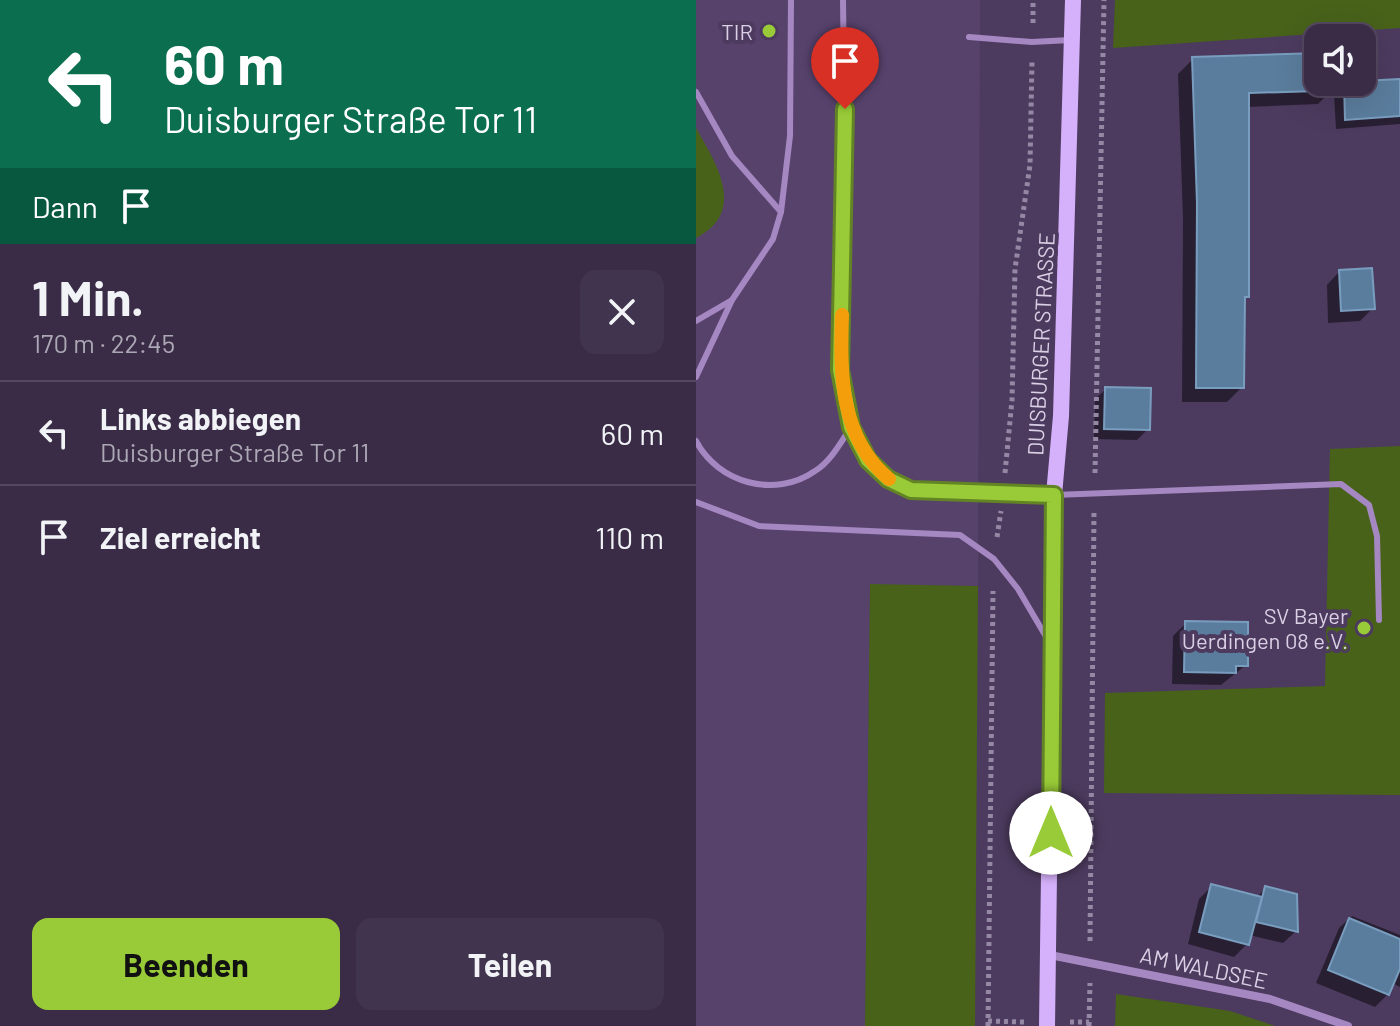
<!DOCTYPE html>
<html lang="de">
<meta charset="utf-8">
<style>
body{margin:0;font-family:Barlow,sans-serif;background:#41344e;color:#f1f3f6;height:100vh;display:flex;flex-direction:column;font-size:30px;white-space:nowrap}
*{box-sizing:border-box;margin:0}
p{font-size:26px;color:#aba7b4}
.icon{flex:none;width:44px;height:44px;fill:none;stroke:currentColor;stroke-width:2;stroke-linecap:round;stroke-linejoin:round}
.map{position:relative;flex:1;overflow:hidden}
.details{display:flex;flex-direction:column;background:#3a2c47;width:696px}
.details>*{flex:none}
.banner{background:#0b6e4f;color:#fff;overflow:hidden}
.tools{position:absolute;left:608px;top:24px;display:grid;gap:16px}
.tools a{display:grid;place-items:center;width:72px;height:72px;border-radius:16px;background:#3a2c47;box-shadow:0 8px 32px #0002,0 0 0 2px #544860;font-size:40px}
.pin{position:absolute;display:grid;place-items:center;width:68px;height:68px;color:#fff;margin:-82px -34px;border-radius:50% 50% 50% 0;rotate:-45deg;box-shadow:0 0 8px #0007}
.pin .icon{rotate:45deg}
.me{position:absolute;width:88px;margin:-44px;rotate:0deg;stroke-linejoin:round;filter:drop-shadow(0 0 6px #0008)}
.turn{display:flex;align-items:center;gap:28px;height:168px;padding:0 32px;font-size:36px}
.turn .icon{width:104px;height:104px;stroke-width:2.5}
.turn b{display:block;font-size:56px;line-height:68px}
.then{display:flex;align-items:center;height:76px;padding:0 32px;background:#0003;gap:16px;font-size:30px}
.round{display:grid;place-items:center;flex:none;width:84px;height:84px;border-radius:16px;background:#41344e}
.summary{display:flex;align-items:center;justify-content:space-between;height:136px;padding:0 32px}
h1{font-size:48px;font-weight:700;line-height:60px}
.button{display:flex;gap:16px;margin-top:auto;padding:16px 32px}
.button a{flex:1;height:92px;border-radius:16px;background:#98cb37;color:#111;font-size:32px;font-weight:700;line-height:92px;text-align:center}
.button a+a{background:#41344e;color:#f1f3f6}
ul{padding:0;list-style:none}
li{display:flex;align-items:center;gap:24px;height:104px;padding:0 32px;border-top:2px solid #544860}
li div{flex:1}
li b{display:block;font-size:30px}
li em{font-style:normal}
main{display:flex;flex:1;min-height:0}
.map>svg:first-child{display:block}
.built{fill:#57426c}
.green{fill:#48621a}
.shadow{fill:#0007}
.building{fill:#5b7d9d;stroke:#799dbe;stroke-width:2}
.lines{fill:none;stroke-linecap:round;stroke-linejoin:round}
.path{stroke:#9588a4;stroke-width:5;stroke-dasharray:4 4;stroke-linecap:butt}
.lane{stroke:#a587c2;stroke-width:6}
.street{stroke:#a587c2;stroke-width:8}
.secondary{stroke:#d6b1fb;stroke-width:16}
.route-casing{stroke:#638424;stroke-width:20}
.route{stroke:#98cb37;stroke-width:14}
.slow{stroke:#f59e0b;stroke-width:14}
.poi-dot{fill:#98cb37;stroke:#4d3b5f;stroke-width:3}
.labels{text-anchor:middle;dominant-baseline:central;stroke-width:8;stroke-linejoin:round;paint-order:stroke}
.poi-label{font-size:22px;fill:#dad0e5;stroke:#4d3b5f;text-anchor:end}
.street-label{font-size:22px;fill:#dad0e5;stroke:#4d3b5f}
</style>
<main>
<section class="details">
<div class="banner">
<div class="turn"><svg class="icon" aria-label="left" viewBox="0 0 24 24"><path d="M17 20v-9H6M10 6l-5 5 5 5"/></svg><div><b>60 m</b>Duisburger Straße Tor 11</div></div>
<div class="then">Dann<svg class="icon" aria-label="arrive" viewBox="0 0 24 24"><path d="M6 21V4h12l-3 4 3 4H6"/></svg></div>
</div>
<div class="summary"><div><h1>1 Min.</h1><p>170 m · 22:45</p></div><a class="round"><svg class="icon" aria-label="close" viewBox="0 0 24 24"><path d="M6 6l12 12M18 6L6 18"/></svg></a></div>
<ul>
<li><svg class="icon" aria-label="left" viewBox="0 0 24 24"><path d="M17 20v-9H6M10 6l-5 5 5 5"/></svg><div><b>Links abbiegen</b><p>Duisburger Straße Tor 11</p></div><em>60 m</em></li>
<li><svg class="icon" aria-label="arrive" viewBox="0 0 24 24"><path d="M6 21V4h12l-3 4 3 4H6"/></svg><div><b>Ziel erreicht</b></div><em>110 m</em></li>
</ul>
<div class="button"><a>Beenden</a><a>Teilen</a></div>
</section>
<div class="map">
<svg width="704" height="1026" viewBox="0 0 704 1026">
<rect width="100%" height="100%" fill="#4d3b5f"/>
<polygon class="built" points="0,0 284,0 282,586 174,585 169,1026 0,1026"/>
<g class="green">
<polygon points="419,0 704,0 704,28 417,48"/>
<path d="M0 128C20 163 52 212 0 238Z"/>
<polygon points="704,446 704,795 408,793 409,693 629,686 634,449"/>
<polygon points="174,584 282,586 279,1026 169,1026"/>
<polygon points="420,994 534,1011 579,1026 419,1026"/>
</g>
<g class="shadow">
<polygon points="622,55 622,82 637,82 637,89 622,104 551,107 551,297 547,300 546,387 531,402 486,402 487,219 482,74 497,59"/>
<polygon points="704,81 704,124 640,129 638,95 648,84"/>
<polygon points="643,272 677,308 664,321 632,323 631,285"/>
<polygon points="410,389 452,429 441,440 398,439 399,399"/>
<polygon points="490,623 550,665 525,685 476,684 477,636"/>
<polygon points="516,886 560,898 570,888 600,931 587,943 553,935 551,944 538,957 492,944 503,899"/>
<polygon points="656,916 704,935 704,987 696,983 692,994 679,1007 620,983 643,928"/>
</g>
<g class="building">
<polygon points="622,53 622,91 553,93 553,297 549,297 548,388 500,388 501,203 496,57"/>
<polygon points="704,79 704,116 649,120 648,82"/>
<polygon points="676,268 679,309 645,311 643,270"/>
<polygon points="409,387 455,388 454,430 408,429"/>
<polygon points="489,621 552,622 552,666 540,666 540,673 488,672"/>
<polygon points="515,884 566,897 553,945 503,932"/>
<polygon points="569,886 601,894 602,932 560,922"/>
<polygon points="653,918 704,939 704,969 693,995 632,970"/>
</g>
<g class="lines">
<g class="path">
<polyline points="337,23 337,0"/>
<polyline points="309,473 316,400 319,269 334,165 336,61"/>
<polyline points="399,473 408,0"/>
<polyline points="301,537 305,511"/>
<polyline points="394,941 398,511"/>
<polyline points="292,1021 328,1022"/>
<polyline points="374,1022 393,1022"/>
<polyline points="292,1026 297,591"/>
<polyline points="393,1026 394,983"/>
</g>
<g class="lane">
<polyline points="147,0 149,163 144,370 155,427 172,460 192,479 215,490 358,495 645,484 673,505 681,536 683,620"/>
<polyline points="273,37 336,42 374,40"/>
<polyline points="0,92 36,156 85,212 77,239 36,300 0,321"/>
<polyline points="85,212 94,136 95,0"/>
<polyline points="0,377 36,300"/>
<path d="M0 441C22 483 79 499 119 471 135 461 145 442 155 427"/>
<polyline points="0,502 63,526 264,535 298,559 322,589 352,640"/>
</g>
<polyline class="street" points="354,955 574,999 652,1026"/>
<polyline class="secondary" points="351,1026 358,495 365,416 377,0"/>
</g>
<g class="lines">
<defs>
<polyline id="route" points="149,109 144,370 155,427 172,460 192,479 215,490 358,495 355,833"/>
</defs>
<use href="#route" class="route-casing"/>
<use href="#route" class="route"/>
<path class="slow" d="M146 315C144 375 144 438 193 479"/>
</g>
<g class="poi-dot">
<circle cx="73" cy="31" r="8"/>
<circle cx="668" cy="628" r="8"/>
</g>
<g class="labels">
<g class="poi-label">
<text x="57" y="31">TIR</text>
<text x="652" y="615">SV Bayer<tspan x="652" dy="25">Uerdingen 08 e.V.</tspan></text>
</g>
<g class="street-label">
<text transform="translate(344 344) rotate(-87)">DUISBURGER STRASSE</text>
<text transform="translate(508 967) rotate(12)">AM WALDSEE</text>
</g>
</g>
</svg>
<div class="tools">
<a><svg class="icon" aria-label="sound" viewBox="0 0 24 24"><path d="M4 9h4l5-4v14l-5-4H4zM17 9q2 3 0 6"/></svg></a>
</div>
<div class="pin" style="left:149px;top:109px;background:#d93025"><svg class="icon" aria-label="arrive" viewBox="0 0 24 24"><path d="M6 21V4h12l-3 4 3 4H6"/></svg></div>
<svg class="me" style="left:355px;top:833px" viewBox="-20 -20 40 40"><circle r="19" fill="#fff"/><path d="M0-13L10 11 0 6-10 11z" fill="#98cb37"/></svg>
</div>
</main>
